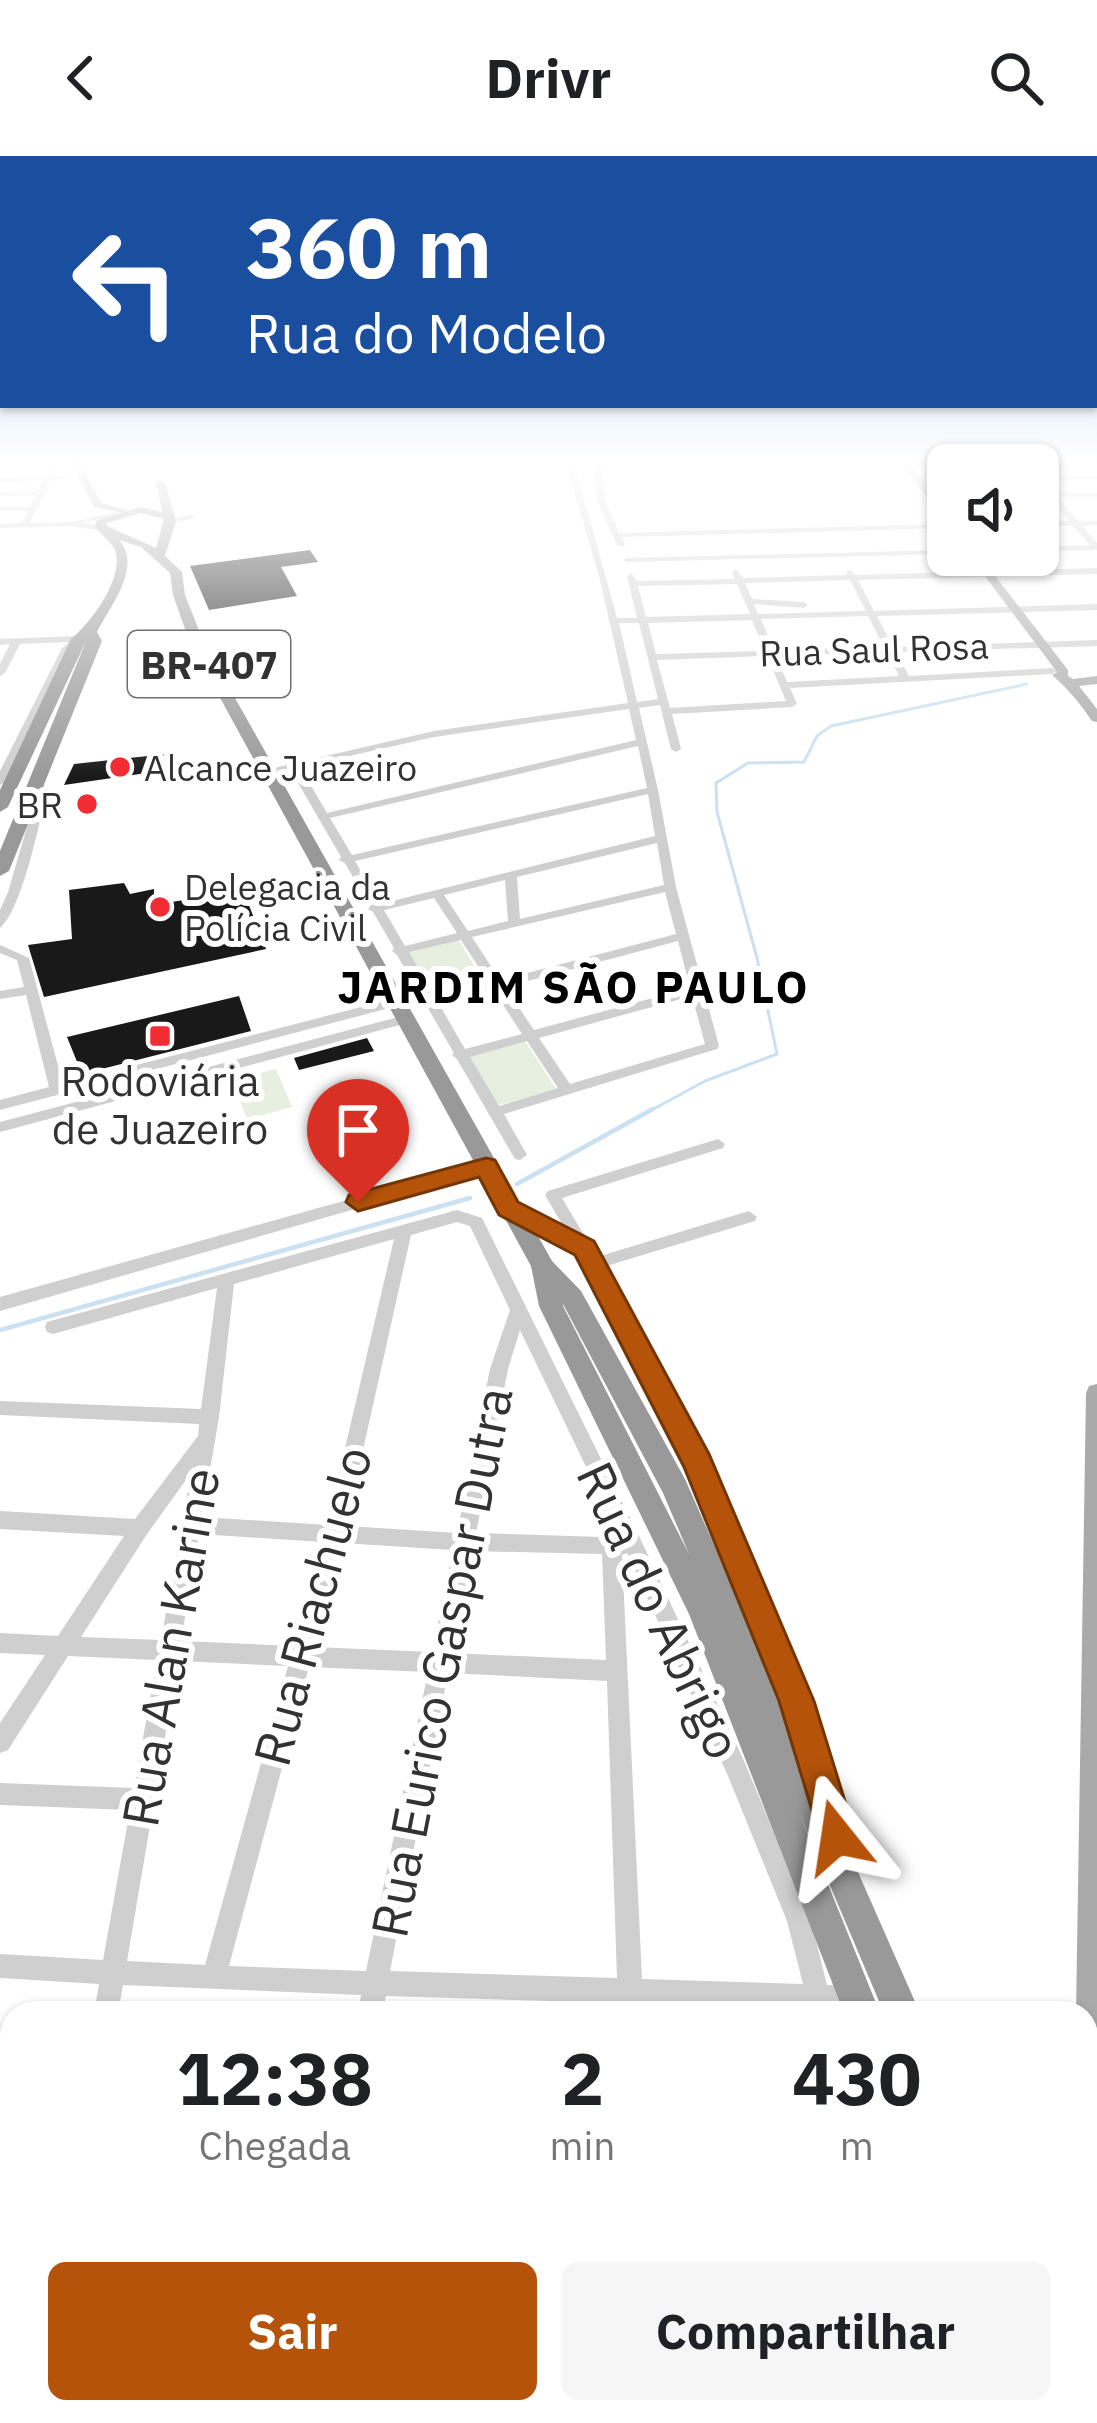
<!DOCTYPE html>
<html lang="pt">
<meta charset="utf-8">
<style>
body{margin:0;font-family:"IBM Plex Sans",sans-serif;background:#f6f6f6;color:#202124;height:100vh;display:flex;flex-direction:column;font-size:45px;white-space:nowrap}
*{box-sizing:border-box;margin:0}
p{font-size:39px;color:#757577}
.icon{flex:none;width:66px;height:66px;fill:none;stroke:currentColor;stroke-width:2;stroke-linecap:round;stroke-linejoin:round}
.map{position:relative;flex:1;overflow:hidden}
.side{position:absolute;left:0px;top:1845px;width:1098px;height:423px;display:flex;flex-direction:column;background:#fff;border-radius:36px 36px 0 0;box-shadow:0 3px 9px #0004}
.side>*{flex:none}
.guide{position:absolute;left:0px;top:0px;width:1098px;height:252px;box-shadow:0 3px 9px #0004;background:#1a4fa0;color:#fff;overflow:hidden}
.tools{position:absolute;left:927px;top:288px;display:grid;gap:24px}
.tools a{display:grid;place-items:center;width:132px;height:132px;border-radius:18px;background:#fff;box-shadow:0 3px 9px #0004;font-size:60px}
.pin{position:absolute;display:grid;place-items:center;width:102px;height:102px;color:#fff;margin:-123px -51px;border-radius:50% 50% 50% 0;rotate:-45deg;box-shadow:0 0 12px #0007}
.pin .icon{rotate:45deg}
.me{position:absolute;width:132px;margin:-66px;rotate:345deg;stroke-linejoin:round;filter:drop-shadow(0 0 9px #0008)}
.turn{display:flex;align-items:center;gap:42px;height:252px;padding:0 48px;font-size:54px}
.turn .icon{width:156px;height:156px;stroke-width:2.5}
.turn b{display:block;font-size:84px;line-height:102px}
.eta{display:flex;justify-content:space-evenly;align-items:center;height:204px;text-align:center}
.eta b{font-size:72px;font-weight:700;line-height:84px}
.action{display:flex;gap:24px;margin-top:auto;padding:24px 48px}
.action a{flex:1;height:138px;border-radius:18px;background:#b45309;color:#fff;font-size:48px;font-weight:700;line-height:138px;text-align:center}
.action a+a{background:#f6f6f6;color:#202124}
header{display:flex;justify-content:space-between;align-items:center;height:156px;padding:0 48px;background:#fff;font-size:54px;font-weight:700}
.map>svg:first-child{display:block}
.green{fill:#e7efe0}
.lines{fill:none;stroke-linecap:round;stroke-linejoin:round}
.stream-far1{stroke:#cbe0f0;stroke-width:3}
.stream{stroke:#cbe0f0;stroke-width:4.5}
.building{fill:#191919}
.minor{fill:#cfcfcf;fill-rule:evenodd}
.major{fill:#aaa;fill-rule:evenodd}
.highway{fill:#999;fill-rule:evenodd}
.route{fill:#b45309;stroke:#753606;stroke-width:3}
.poi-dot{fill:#f12c33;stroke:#fff;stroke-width:4.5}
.labels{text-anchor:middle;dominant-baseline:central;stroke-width:12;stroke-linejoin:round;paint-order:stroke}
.far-street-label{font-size:36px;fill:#323232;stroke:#fff}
.far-poi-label{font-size:36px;fill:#323232;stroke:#fff;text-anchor:start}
.shield{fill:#fff;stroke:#707070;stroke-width:3}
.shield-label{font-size:39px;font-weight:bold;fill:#323232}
.poi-label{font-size:42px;fill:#323232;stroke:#fff}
.far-district-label{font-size:45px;font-weight:bold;letter-spacing:3px;fill:#000;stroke:#fff}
.near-street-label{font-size:51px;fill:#323232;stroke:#fff}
</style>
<header><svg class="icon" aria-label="back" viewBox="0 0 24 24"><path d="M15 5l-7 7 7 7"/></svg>Drivr<svg class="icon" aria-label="search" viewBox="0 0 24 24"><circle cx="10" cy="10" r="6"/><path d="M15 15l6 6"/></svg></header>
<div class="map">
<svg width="1097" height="2267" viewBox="0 0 1097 2267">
<rect width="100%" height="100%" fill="#fff"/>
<g class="green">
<polygon points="458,783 489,834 436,848 404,796"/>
<polygon points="525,885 556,933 496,950 467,900"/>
<polygon points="276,913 292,951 247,963 232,924"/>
</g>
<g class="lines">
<polyline class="stream-far1" points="648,956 705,925 777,898 757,802 717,656 716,627 748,607 804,606 817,580 831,570 1027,528"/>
<g class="stream">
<polyline points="517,1028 653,953"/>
<polyline points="0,1174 470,1042"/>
</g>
</g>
<g class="building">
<polygon points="310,394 318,406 281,411 297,440 209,454 190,410"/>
<polygon points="166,598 167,614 64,629 74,608"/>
<polygon points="124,727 130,738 154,733 154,749 243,734 266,793 44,841 28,789 72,783 69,734"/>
<polygon points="239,840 251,875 82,918 67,881"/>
<polygon points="367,882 374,895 299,914 294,902"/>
</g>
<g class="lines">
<g class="minor">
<polygon points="60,306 63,308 58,310 53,319 73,321 51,324 30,367 71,366 118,356 118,360 80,367 105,371 105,375 68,370 0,372 0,368 22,367 28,355 0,355 0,351 30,351 36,339 0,340 0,336 38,335 43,324 0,326 0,322 46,320 50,310 0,311 0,307"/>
<path d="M566 306H574L617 462H637L627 420 631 417 637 425 735 423 732 416 736 413 743 422 847 419 846 417 850 414 855 419 1097 412V418L858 424 874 455 1097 448V454L877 460 893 491 1097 484V490L896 496 909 520 1052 512 1057 515 1052 518 790 532 797 548 792 551 672 558 681 593 676 596 671 593 660 549 639 552 658 634 676 731 719 890 717 893 504 958 527 999 520 1004 515 1003 457 903 452 899 454 897 397 799 392 795 394 792 373 756 368 753 370 751 345 707 339 704 341 701 290 613 266 618 261 615 434 575 628 547 600 424ZM850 424 866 455 758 458 754 448 804 452 808 449 804 446 752 443 745 427ZM737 428 750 458 646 461 638 430ZM868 460 884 491 774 494 761 463ZM752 464 765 495 656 498 648 467ZM619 467H639L658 543 637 546ZM887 496 899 520 787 526 776 500ZM767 500 786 545 670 552 657 504ZM629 553 636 584 327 657 300 611 434 581ZM638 590 647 632 352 699 330 662ZM648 638 655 680 380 748 355 705ZM657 687 664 729 520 763 517 721ZM505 724 508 765 468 775 444 739ZM665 736 676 778 500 824 472 781ZM434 742 457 777 405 790 384 754ZM461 784 522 878 465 893 409 796ZM678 785 690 832 534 874 505 831ZM692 840 705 888 570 928 539 882ZM527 885 558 932 499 950 470 901Z"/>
<polygon points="593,306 601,306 606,346 619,377 948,368 948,372 622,381 625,389 621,391 617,389 598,346"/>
<polygon points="959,306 967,306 969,309 961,309"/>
<polygon points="1018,306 1026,306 1029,309 1021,309"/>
<polygon points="1097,319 1097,323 1042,324 1053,337 1097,337 1097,341 1057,341 1078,365 1097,365 1097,369 1082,370 1097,387 1097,394 1038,395 1038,391 1090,389 1073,370 1038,370 1038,366 1069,365 1038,329 1038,320"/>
<polygon points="948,322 948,326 918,327 914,325"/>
<polygon points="192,358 195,362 170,367 166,365"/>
<polygon points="948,394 948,398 627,406 623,404 627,402"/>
<polygon points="77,480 83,483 71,493 5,626 0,629 0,615 62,492 69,486 20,488 5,517 0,520 0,508 10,488 0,489 0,483"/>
<path d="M38 623 43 626 46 640C38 672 22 753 0 772V754L8 736 36 640 33 626Z"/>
<polygon points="0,789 29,802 63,928 396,842 403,846 401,849 0,954 0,944 49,931 26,839 0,843 0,835 24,831 17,804 0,797"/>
<polygon points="406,859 413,863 411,866 0,976 0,966"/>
<path d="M718 983 725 988 723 992 562 1042 597 1101 749 1055 757 1061 755 1065 603 1111C660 1213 715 1316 760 1424 793 1503 820 1585 844 1667L841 1675 833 1678 825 1675 822 1667 798 1585 739 1423 706 1344 631 1193 577 1095 505 1058 503 1054 511 1048 517 1050 566 1075 545 1039 548 1035Z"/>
<polygon points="486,1005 494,1010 491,1014 0,1155 0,1141"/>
<path d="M457 1054 482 1062 484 1066 640 1382 744 1605 811 1765 827 1829 856 1830 865 1833 868 1842 865 1851 856 1854H833L834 1857H810L809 1853 643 1848V1857H619L618 1847 386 1840 382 1857H358L361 1839 123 1829 118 1857H94L99 1828 0 1822V1798L103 1804 130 1654 0 1649V1627L134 1632 157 1504 68 1500 8 1594 0 1597V1567L45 1499 0 1497V1477L58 1480 124 1380 0 1373V1355L135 1363 198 1280 199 1268 0 1259V1245L201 1253 217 1132 53 1178 47 1176 45 1171 47 1166ZM457 1066 470 1070 510 1154 490 1213 457 1377 346 1370 411 1079ZM394 1083 327 1369 202 1361 219 1261 234 1128ZM520 1174 603 1346 601 1351 602 1381 476 1377 508 1213ZM191 1317 161 1484 81 1481 147 1378ZM199 1378 323 1386 294 1490 181 1485ZM342 1387 453 1394 432 1496 314 1491ZM472 1395 602 1398 606 1504 452 1497ZM627 1397 728 1620 787 1765 803 1828 642 1823 622 1399ZM178 1505 288 1510 205 1809 127 1805ZM309 1511 428 1516 366 1815 229 1810ZM448 1517 607 1525 617 1822 390 1815Z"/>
<polygon points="0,2005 12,2006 12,2032 0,2031"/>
<polygon points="22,2256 52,2256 50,2267 20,2267"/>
<polygon points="276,2256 306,2256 303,2267 273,2267"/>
<rect x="629" y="2256" width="30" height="11"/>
<rect x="856" y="2256" width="30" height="11"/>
</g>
<g class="major">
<polygon points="70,306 80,306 101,347 127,354 127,358 94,351"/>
<polygon points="899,306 909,306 948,358 948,368"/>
<path d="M969 399H979L1068 514V520L1073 523 1097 520V528L1079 530 1097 553V566L1092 565C1080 547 1068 533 1052 519L1057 516Z"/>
<polygon points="1097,1228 1097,1970 1086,1974 1086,1857 1076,1857 1086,1237 1089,1230"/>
</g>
<g class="highway">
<path d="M156 324 165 326 176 365 165 400 182 416 185 439 204 487 552 1105 581 1135 685 1323 920 1857H884L798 1654 880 1857H844L689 1458 539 1150 531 1110 190 487 173 439 170 417 141 391 119 384C143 411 110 450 97 476L102 485 9 715 0 720V695L87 483 8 651 0 656V634L71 483C90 468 125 422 115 394 112 387 100 377 95 371L96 365 140 351 162 356ZM140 357 164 363 156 392 107 370V367ZM563 1148 663 1337 689 1398 563 1150Z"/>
<polygon points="1086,2021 1097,2025 1097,2068 1086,2063"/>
<polygon points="983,2256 1025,2256 1029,2267 987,2267"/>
</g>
</g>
<linearGradient id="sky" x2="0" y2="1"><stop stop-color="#9cc6eb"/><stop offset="0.49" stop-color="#fff"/><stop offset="1" stop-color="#fff" stop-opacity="0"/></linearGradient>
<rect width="1097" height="623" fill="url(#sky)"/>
<polygon class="route" points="486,1002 495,1004 518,1046 594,1085 709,1298 814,1545 856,1681 850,1694 837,1699 824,1694 779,1545 684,1311 575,1099 499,1059 479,1021 358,1055 346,1046 349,1039"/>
<g class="poi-dot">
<circle cx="120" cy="611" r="12"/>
<circle cx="87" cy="648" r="12"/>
<circle cx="160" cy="751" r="12"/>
<rect x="148" y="868" width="24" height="24" rx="6"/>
</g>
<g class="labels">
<g class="far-street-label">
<text transform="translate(874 493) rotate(-2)">Rua Saul Rosa</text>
</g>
<g class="far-poi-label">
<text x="144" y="611">Alcance Juazeiro</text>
<text x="63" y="648" text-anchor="end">BR</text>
<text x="184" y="730">Delegacia da<tspan x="184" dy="41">Polícia Civil</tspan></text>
</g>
<rect class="shield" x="128" y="475" width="162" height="66" rx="9"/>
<g class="shield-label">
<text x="209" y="508">BR-407</text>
</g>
<g class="poi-label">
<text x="160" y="924">Rodoviária<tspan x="160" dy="48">de Juazeiro</tspan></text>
</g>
<g class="far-district-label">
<text x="574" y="830">JARDIM SÃO PAULO</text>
</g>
<g class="near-street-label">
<text transform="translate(312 1450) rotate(-75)">Rua Riachuelo</text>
<text transform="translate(660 1454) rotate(65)">Rua do Abrigo</text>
<text transform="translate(170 1491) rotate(-80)">Rua Alan Karine</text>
<text transform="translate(441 1506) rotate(-79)">Rua Eurico Gaspar Dutra</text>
</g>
</g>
</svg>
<div class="tools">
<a><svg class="icon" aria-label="sound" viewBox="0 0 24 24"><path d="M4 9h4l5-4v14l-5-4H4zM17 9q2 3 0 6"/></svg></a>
</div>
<div class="pin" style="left:358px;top:1046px;background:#d93025"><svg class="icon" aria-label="arrive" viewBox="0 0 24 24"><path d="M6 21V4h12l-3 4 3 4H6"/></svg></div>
<svg class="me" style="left:837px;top:1681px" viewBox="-20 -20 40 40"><path d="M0-17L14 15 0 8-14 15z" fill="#b45309" stroke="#fff" stroke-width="4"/></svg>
<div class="guide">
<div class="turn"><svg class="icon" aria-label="left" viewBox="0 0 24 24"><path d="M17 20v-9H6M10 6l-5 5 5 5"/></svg><div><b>360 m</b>Rua do Modelo</div></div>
</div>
<section class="side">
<div class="eta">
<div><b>12:38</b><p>Chegada</p></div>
<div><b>2</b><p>min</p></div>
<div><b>430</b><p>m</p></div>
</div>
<div class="action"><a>Sair</a><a>Compartilhar</a></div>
</section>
</div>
